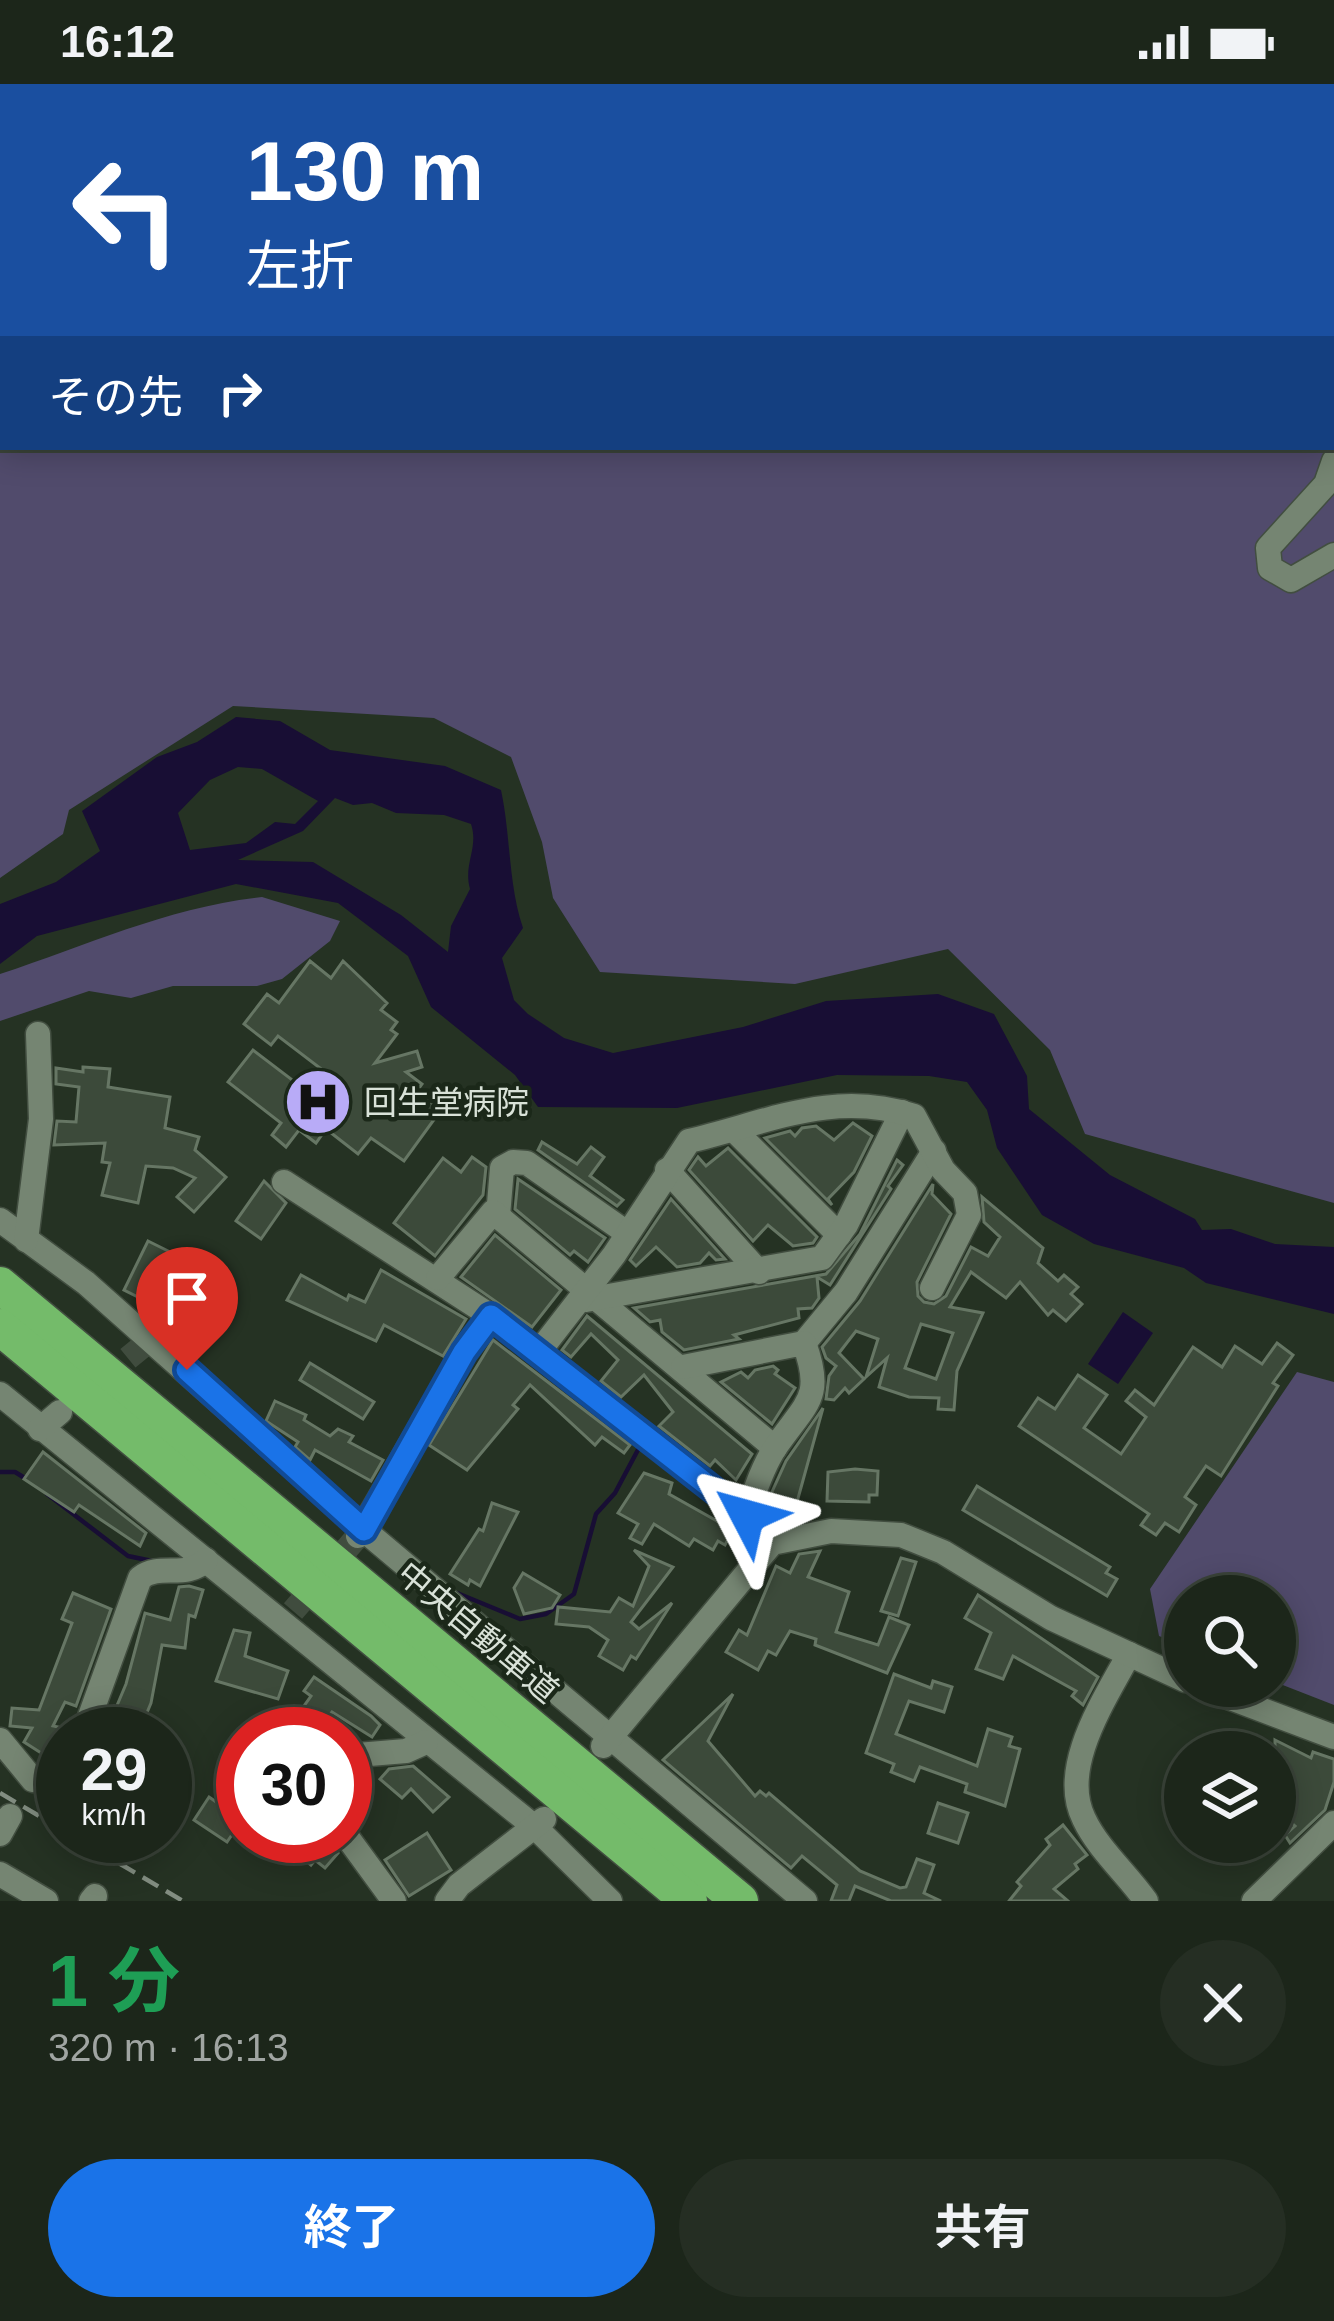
<!DOCTYPE html>
<html lang="ja">
<meta charset="utf-8">
<style>
body{margin:0;font-family:Arial,"Noto Sans JP",sans-serif;background:#252e23;color:#f1f3f6;height:100vh;display:flex;flex-direction:column;font-size:45px;white-space:nowrap}
*{box-sizing:border-box;margin:0}
p{font-size:39px;color:#a0a5a2}
.icon{flex:none;width:66px;height:66px;fill:none;stroke:currentColor;stroke-width:2;stroke-linecap:round;stroke-linejoin:round}
.map{position:relative;height:1817px;overflow:hidden}
.side{display:flex;flex-direction:column;background:#1c261a;flex:1}
.side>*{flex:none}
.banner{position:absolute;left:0px;top:0px;width:1335px;height:366px;box-shadow:0 6px 30px #0003,0 0 0 3px #3a4339;background:#1a4fa0;color:#fff;overflow:hidden}
.buttons{position:absolute;left:1164px;top:1491px;display:grid;gap:24px}
.buttons a{display:grid;place-items:center;width:132px;height:132px;border-radius:50%;background:#1c261a;box-shadow:0 6px 30px #0003,0 0 0 3px #3a4339;font-size:60px}
.speed{position:absolute;left:36px;top:1623px;display:flex;gap:24px;font-size:60px;font-weight:700;text-align:center}
.speed>*{display:grid;place-content:center;width:156px;height:156px;border-radius:50%;background:#1c261a;box-shadow:0 6px 30px #0003,0 0 0 3px #3a4339;line-height:1}
.speed small{font-size:30px;font-weight:400}
.speed .limit{border:18px solid #d22;background:#fff;color:#111}
.pin{position:absolute;display:grid;place-items:center;width:102px;height:102px;color:#fff;margin:-123px -51px;border-radius:50% 50% 50% 0;rotate:-45deg;box-shadow:0 0 12px #0007}
.pin .icon{rotate:45deg}
.me{position:absolute;width:132px;margin:-66px;rotate:309deg;stroke-linejoin:round;filter:drop-shadow(0 0 9px #0008)}
.turn{display:flex;align-items:center;gap:42px;height:252px;padding:0 48px;font-size:54px}
.turn .icon{width:156px;height:156px;stroke-width:2.5}
.turn b{display:block;font-size:84px;line-height:102px}
.then{display:flex;align-items:center;height:114px;padding:0 48px;background:#0003;gap:24px;font-size:45px}
.round{display:grid;place-items:center;flex:none;width:126px;height:126px;border-radius:63px;background:#252e23}
.headline{display:flex;align-items:center;justify-content:space-between;height:204px;padding:0 48px}
h1{font-size:72px;font-weight:700;line-height:90px;color:#1e9e55}
.primary-button{display:flex;gap:24px;margin-top:auto;padding:24px 48px}
.primary-button a{flex:1;height:138px;border-radius:72px;background:#1a73e8;color:#fff;font-size:48px;font-weight:700;line-height:138px;text-align:center}
.primary-button a+a{background:#252e23;color:#f1f3f6}
.status{display:flex;justify-content:space-between;align-items:center;height:84px;padding:0 60px;background:#1c261a;direction:ltr}
.status svg{height:33px;fill:currentColor}
.map>svg:first-child{display:block}
.green{fill:#514b6c;fill-rule:evenodd}
.water{fill:#180e34;fill-rule:evenodd}
.lines{fill:none;stroke-linecap:round;stroke-linejoin:round}
.stream{stroke:#180e34;stroke-width:4.5}
.building{fill:#3c4a3a;stroke:#667664;stroke-width:3;fill-rule:evenodd}
.minor-tunnel{stroke:#404c3e;stroke-width:24;stroke-dasharray:24 12;stroke-linecap:butt}
.minor-casing{stroke:#424e40;stroke-width:27}
.highway-casing{stroke:#424e40;stroke-width:39}
.minor{stroke:#758572;stroke-width:24}
.highway{stroke:#74bb6a;stroke-width:36}
.rail{stroke:#828d81;stroke-width:4.5;stroke-dasharray:18 9;stroke-linecap:butt}
.route-casing{stroke:#114b97;stroke-width:30}
.route{stroke:#1a73e8;stroke-width:21}
.labels{text-anchor:middle;dominant-baseline:central;stroke-width:9;stroke-linejoin:round;paint-order:stroke}
.poi-label{font-size:33px;fill:#d9e2d8;stroke:#1b2819;text-anchor:start}
.street-label{font-size:33px;fill:#d9e2d8;stroke:#1b2819}
</style>
<div class="status"><b>16:12</b><svg viewBox="0 0 49 12"><path d="M0 12V9h3v3zM5 12V6h3v6zM10 12V3h3v9zM15 12V0h3v12zM26 1h20v11H26zM47 4h2v5h-2z"/></svg></div>
<div class="map">
<svg width="1334" height="1817" viewBox="0 0 1334 1817">
<rect width="100%" height="100%" fill="#253223"/>
<g class="green">
<path d="M0 0H1334V1119L1085 1050 1050 966 948 865 795 900 600 888 553 814 542 758 511 673 434 634 233 622 69 726 63 750 0 794ZM3 3H1332V363H3Z"/>
<path d="M262 813 340 837 330 857 282 895 257 902H173L131 914 89 907 0 937V890C88 861 169 823 262 813Z"/>
<polygon points="1297,1288 1334,1298 1334,1621 1275,1598 1275,1512 1185,1512 1185,1562 1159,1552 1150,1505"/>
</g>
<g class="water">
<path d="M236 633 280 637 330 666 445 682 501 706C511 753 508 799 523 844L502 874 514 916 528 930 564 954 613 969 743 943 826 917 938 910 994 930 1027 992 1029 1025 1110 1091 1195 1135 1202 1146 1231 1145 1275 1160 1334 1163V1230L1206 1199 1184 1184 1094 1160 1042 1131 997 1064 987 1026 967 998 929 992 837 991 677 1024 538 1023 515 991 431 923 408 872 338 819 236 800 37 852 0 880V820L56 798 100 767 82 727 157 673 197 658ZM238 683 262 685 318 717 295 740 275 738 246 759 190 766 178 729 210 696ZM335 714 353 721 372 719 396 729 444 731 471 740C479 764 463 780 470 805L451 842 448 868 401 831 313 778 238 776 303 747Z"/>
<polygon points="1123,1228 1153,1249 1118,1300 1088,1280"/>
</g>
<g class="lines">
<g class="stream">
<polyline points="0,1388 15,1388 28,1396"/>
<polyline points="47,1410 128,1472 152,1477"/>
<polyline points="728,1432 747,1446"/>
<polyline points="457,1509 520,1535 546,1530 574,1510 596,1430 615,1409 640,1362"/>
</g>
</g>
<g class="building">
<polygon points="310,877 331,894 343,877 387,919 381,926 397,938 391,946 397,950 375,979 417,967 422,983 406,988 422,1000 417,1007 441,1026 404,1077 371,1054 358,1070 326,1045 316,1059 299,1046 286,1063 272,1051 281,1039 228,998 253,966 304,1005 320,984 278,952 271,961 244,940 267,910 279,919"/>
<polygon points="83,983 110,985 108,1003 170,1013 165,1044 199,1053 195,1066 226,1093 194,1128 177,1113 195,1094 173,1084 146,1082 138,1119 102,1111 110,1079 102,1078 105,1059 54,1061 57,1037 76,1038 79,1003 56,1000 56,984 83,988"/>
<polygon points="853,1039 872,1052 854,1088 828,1115 832,1121 765,1054 790,1047 795,1052 802,1044 816,1042 834,1056"/>
<polygon points="542,1058 577,1080 591,1063 604,1073 590,1092 623,1116 617,1122 538,1066"/>
<polygon points="728,1064 817,1153 813,1159 793,1162 768,1141 753,1157 689,1086 698,1073 706,1082"/>
<polygon points="472,1073 486,1083 483,1111 435,1172 394,1139 443,1074 461,1088"/>
<polygon points="897,1076 903,1081 888,1102 891,1105 830,1201 817,1193 819,1214 812,1224 798,1225 799,1234 734,1251 739,1255 684,1266 662,1248 660,1236 650,1238 634,1224 826,1190 860,1150"/>
<polygon points="518,1095 605,1154 588,1178 574,1167 570,1171 515,1125"/>
<polygon points="264,1097 286,1119 261,1155 236,1137"/>
<path d="M933 1100 932 1110 951 1130 917 1198 918 1212 924 1218 934 1220 946 1212 971 1163 988 1172 1000 1153 984 1138 982 1113 1043 1164 1038 1179 1058 1197 1064 1191 1078 1203 1071 1210 1082 1220 1066 1237 1053 1226 1048 1231 1020 1198 1006 1214 971 1188 950 1223 983 1229 957 1287 954 1326 938 1325 939 1314 909 1313 879 1303 887 1274 866 1293 878 1255 856 1247 839 1269 864 1295 849 1309 845 1304 834 1316 826 1315 829 1292 836 1282 826 1274 822 1263 860 1217ZM921 1240 953 1249 936 1295 905 1284Z"/>
<polygon points="671,1115 725,1175 716,1176 709,1169 700,1179 677,1183 656,1163 636,1182 630,1176"/>
<polygon points="495,1151 561,1206 532,1243 461,1193"/>
<polygon points="148,1157 186,1176 162,1225 124,1206"/>
<polygon points="381,1186 466,1235 443,1272 384,1241 376,1257 287,1216 301,1191 347,1216 349,1211 365,1218"/>
<polygon points="587,1232 752,1370 736,1396 715,1376 710,1382 659,1342 673,1328 644,1291 621,1313 601,1297 618,1276 591,1250 571,1273 562,1266"/>
<polygon points="493,1256 630,1361 624,1369 602,1353 595,1361 530,1301 513,1321 518,1325 467,1386 429,1361"/>
<polygon points="1277,1259 1293,1271 1273,1299 1278,1302 1221,1392 1206,1382 1185,1413 1196,1421 1179,1448 1165,1439 1156,1451 1141,1441 1149,1430 1019,1342 1038,1314 1055,1325 1078,1291 1107,1311 1084,1344 1121,1370 1146,1333 1126,1317 1135,1306 1154,1321 1193,1263 1222,1283 1235,1262 1262,1280"/>
<polygon points="310,1279 374,1318 363,1335 300,1296"/>
<polygon points="773,1282 778,1286 775,1290 795,1304 772,1340 721,1298 741,1288 748,1294 755,1286"/>
<polygon points="275,1317 306,1331 304,1336 330,1352 338,1345 353,1352 349,1358 383,1376 371,1397 315,1366 310,1376 295,1363 298,1358 266,1337"/>
<polygon points="823,1324 797,1418 771,1410 786,1377"/>
<polygon points="43,1368 146,1449 140,1462 79,1421 74,1428 24,1395"/>
<polygon points="855,1385 878,1387 877,1411 869,1411 869,1418 827,1417 828,1388"/>
<polygon points="644,1389 672,1399 669,1410 733,1446 725,1461 718,1457 713,1466 694,1455 689,1462 654,1440 642,1460 630,1454 638,1440 618,1429"/>
<polygon points="977,1402 1110,1483 1106,1489 1117,1495 1107,1512 963,1426"/>
<polygon points="492,1419 518,1428 480,1502 470,1496 468,1501 450,1490 479,1445 483,1447"/>
<polygon points="634,1466 673,1483 631,1538 639,1545 672,1519 636,1575 631,1572 623,1586 599,1572 608,1556 589,1543 556,1540 558,1523 610,1528 619,1514 633,1522 649,1482"/>
<polygon points="820,1467 808,1493 849,1508 836,1548 878,1561 889,1533 909,1541 887,1589 815,1561 816,1555 790,1547 776,1571 768,1567 758,1586 726,1568 739,1546 747,1551 776,1482 790,1489 799,1470"/>
<polygon points="901,1474 916,1478 898,1532 881,1527"/>
<polygon points="523,1489 560,1511 552,1524 524,1530 514,1504"/>
<polygon points="189,1502 203,1506 195,1533 189,1531 185,1564 162,1561 151,1619 138,1650 105,1650 126,1600 145,1529 170,1536 179,1503"/>
<polygon points="73,1509 111,1525 76,1622 65,1618 53,1642 63,1644 63,1683 24,1658 32,1644 10,1642 12,1624 39,1626 72,1539 62,1535"/>
<polygon points="978,1511 1098,1593 1083,1621 1072,1612 1076,1607 1013,1572 1003,1595 976,1585 991,1549 965,1534"/>
<polygon points="234,1546 250,1549 245,1572 288,1587 278,1615 216,1597"/>
<polygon points="894,1590 931,1604 933,1597 952,1603 944,1628 909,1617 896,1650 977,1682 988,1645 1012,1653 1009,1662 1020,1665 1005,1722 965,1708 967,1700 920,1683 914,1697 891,1688 894,1680 866,1669"/>
<polygon points="314,1593 371,1632 380,1641 372,1653 332,1628 325,1637 304,1622 311,1612 304,1607"/>
<polygon points="733,1610 708,1657 755,1712 760,1707 766,1712 769,1709 860,1787 900,1804 906,1803 917,1775 934,1781 924,1809 941,1817 891,1817 855,1802 849,1817 831,1817 837,1801 802,1772 791,1784 663,1676"/>
<polygon points="1275,1656 1311,1674 1313,1668 1334,1675 1334,1698 1325,1726 1290,1759 1285,1751 1295,1742 1275,1724"/>
<polygon points="413,1682 449,1713 433,1728 411,1705 402,1714 380,1695 389,1685"/>
<polygon points="209,1713 242,1736 227,1758 194,1736"/>
<polygon points="938,1719 968,1729 958,1759 928,1749"/>
<polygon points="1063,1741 1087,1771 1075,1780 1078,1785 1054,1805 1068,1817 1009,1817 1021,1802 1017,1798 1050,1761 1046,1755"/>
<polygon points="427,1749 451,1786 409,1812 385,1776"/>
<polygon points="277,1752 320,1752 338,1769 325,1784 315,1776 311,1781"/>
</g>
<g class="lines">
<g class="minor-tunnel">
<polyline points="100,1297 143,1262"/>
<polyline points="293,1527 358,1452"/>
</g>
<defs>
<g id="minor">
<polyline points="1187,3 1189,0"/>
<polyline points="1280,3 1282,0"/>
<polyline points="0,193 3,199"/>
<polyline points="1334,377 1326,400 1268,464 1270,484 1291,496 1334,471"/>
<polyline points="734,1046 839,1151"/>
<polyline points="667,1086 759,1188"/>
<polyline points="284,1098 491,1232"/>
<polyline points="498,1132 502,1084 513,1078 527,1079 627,1149"/>
<polyline points="0,1136 86,1199 364,1446 805,1817"/>
<polyline points="26,1156 41,1035 38,950"/>
<polyline points="438,1194 493,1128 775,1364"/>
<polyline points="586,1216 822,1174 846,1141 902,1028"/>
<polyline points="804,1259 846,1208 934,1067"/>
<path d="M538 1269 614 1171 689 1057C767 1039 833 1005 914 1032L943 1086 965 1109 969 1131 932 1204"/>
<path d="M683 1283 804 1259C824 1313 807 1318 777 1361 763 1381 754 1408 747 1432"/>
<polyline points="0,1310 536,1744 610,1817"/>
<polyline points="40,1345 60,1328"/>
<polyline points="358,1452 464,1268 491,1232 777,1455"/>
<path d="M1129 1570C1106 1614 1058 1683 1084 1735 1098 1765 1127 1790 1146 1817"/>
<polyline points="1199,1602 1334,1653"/>
<path d="M90 1632 140 1494C161 1478 185 1496 206 1476"/>
<polyline points="0,1656 33,1696"/>
<polyline points="603,1662 772,1459 831,1447 901,1451 943,1468 1051,1534 1185,1596"/>
<polyline points="345,1672 406,1667 426,1658"/>
<polyline points="0,1750 10,1732"/>
<polyline points="345,1750 394,1817"/>
<polyline points="0,1790 46,1817"/>
<polyline points="91,1817 95,1812"/>
<polyline points="447,1817 459,1801 544,1735"/>
<polyline points="1254,1817 1334,1739"/>
</g>
<g id="highway">
<polyline points="0,1201 740,1817"/>
<polyline points="0,1243 689,1817"/>
</g>
</defs>
<use href="#minor" class="minor-casing"/>
<use href="#highway" class="highway-casing"/>
<use href="#minor" class="minor"/>
<use href="#highway" class="highway"/>
<g class="rail">
<polyline points="0,1709 63,1746"/>
<polyline points="73,1752 183,1817"/>
</g>
</g>
<g class="lines">
<defs>
<polyline id="route" points="187,1286 364,1446 464,1268 491,1232 747,1432"/>
</defs>
<use href="#route" class="route-casing"/>
<use href="#route" class="route"/>
</g>
<defs>
<symbol id="hospital-disc" viewBox="-11 -11 22 22"><circle r="9.5" fill="#b8abf7" stroke="#1b2819"/><path d="M-5-5h3v3.5h4V-5h3V5h-3V1.5h-4V5h-3Z" fill="#111"/></symbol>
</defs>
<g fill-rule="evenodd">
<use href="#hospital-disc" x="280" y="980" width="76" height="76"/>
</g>
<g class="labels">
<g class="poi-label">
<text x="364" y="1018">回生堂病院</text>
</g>
<g class="street-label">
<text transform="translate(478 1548) rotate(40)">中央自動車道</text>
</g>
</g>
</svg>
<div class="buttons">
<a><svg class="icon" aria-label="search" viewBox="0 0 24 24"><circle cx="10" cy="10" r="6"/><path d="M15 15l6 6"/></svg></a>
<a><svg class="icon" aria-label="layers" viewBox="0 0 24 24"><path d="M12 4l9 5-9 5-9-5zM3 14l9 5 9-5"/></svg></a>
</div>
<div class="speed"><div>29<small>km/h</small></div><div class="limit">30</div></div>
<div class="pin" style="left:187px;top:1286px;background:#d93025"><svg class="icon" aria-label="arrive" viewBox="0 0 24 24"><path d="M6 21V4h12l-3 4 3 4H6"/></svg></div>
<svg class="me" style="left:747px;top:1432px" viewBox="-20 -20 40 40"><path d="M0-17L14 15 0 8-14 15z" fill="#1a73e8" stroke="#fff" stroke-width="4"/></svg>
<div class="banner">
<div class="turn"><svg class="icon" aria-label="left" viewBox="0 0 24 24"><path d="M17 20v-9H6M10 6l-5 5 5 5"/></svg><div><b>130 m</b>左折</div></div>
<div class="then">その先<svg class="icon" aria-label="right" viewBox="0 0 24 24"><path d="M7 20v-9h11M14 6l5 5-5 5"/></svg></div>
</div>
</div>
<section class="side">
<div class="headline"><div><h1>1 分</h1><p>320 m · 16:13</p></div><a class="round"><svg class="icon" aria-label="close" viewBox="0 0 24 24"><path d="M6 6l12 12M18 6L6 18"/></svg></a></div>
<div class="primary-button"><a>終了</a><a>共有</a></div>
</section>
